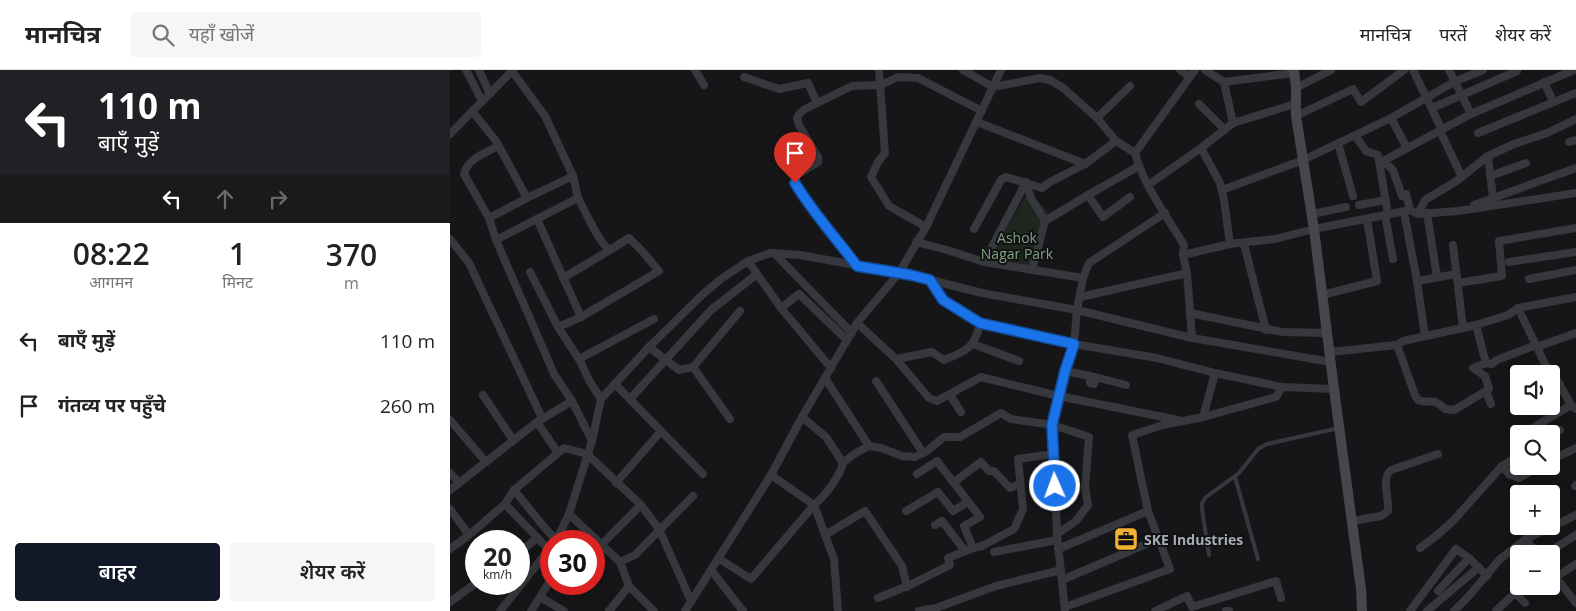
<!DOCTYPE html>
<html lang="hi">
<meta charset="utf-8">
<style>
body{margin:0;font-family:"Open Sans","Noto Sans Devanagari",sans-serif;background:#f6f6f6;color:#222;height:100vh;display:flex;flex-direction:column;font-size:19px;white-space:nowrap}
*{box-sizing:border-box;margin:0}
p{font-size:16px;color:#767676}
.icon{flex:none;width:28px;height:28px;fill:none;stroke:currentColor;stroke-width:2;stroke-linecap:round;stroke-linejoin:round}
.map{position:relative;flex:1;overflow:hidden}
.side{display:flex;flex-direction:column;background:#fff;width:450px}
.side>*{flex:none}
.hud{background:#202124;color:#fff;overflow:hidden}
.controls{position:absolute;left:1060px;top:295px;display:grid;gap:10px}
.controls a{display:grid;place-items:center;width:50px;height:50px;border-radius:5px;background:#fff;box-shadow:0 5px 20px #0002;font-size:25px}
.speed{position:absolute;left:15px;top:460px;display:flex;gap:10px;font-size:25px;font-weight:700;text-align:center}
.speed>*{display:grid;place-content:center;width:65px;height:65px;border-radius:50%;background:#fff;box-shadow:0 5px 20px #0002;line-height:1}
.speed small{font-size:12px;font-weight:400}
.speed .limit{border:8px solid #d22;background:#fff;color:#111}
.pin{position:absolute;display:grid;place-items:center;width:42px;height:42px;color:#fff;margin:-51px -21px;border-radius:50% 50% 50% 0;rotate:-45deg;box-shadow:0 0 5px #0007}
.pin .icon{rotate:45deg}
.me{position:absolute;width:55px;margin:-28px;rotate:358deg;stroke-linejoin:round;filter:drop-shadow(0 0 4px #0008)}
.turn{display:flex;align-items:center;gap:18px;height:105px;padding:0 15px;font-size:22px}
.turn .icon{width:65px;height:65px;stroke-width:2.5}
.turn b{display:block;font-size:35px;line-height:42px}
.lanes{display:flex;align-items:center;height:48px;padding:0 15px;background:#0003;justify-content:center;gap:25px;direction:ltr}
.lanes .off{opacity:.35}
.eta{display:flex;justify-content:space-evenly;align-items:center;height:85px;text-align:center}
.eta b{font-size:30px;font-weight:600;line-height:35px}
.action{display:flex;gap:10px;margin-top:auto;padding:10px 15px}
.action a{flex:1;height:58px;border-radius:5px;background:#111827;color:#fff;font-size:20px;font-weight:600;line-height:58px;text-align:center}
.action a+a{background:#f6f6f6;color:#222}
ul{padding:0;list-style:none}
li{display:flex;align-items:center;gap:15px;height:65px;padding:0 15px}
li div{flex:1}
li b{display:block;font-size:19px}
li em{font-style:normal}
header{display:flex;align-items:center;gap:30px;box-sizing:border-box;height:70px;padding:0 25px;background:#fff;border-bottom:1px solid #e0e0e0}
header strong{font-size:24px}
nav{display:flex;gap:28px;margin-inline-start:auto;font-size:18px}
.search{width:350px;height:45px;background:#f6f6f6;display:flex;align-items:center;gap:12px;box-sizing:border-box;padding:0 18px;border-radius:5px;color:#767676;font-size:19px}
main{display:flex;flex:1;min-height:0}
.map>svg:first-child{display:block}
.green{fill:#1e261f}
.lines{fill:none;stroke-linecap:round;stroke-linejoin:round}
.lane{stroke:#37383d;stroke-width:4}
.street{stroke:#37383d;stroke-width:8}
.secondary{stroke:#45474d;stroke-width:10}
.route-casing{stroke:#114b97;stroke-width:12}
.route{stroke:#1a73e8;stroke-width:9}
.labels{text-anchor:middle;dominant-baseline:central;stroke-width:4;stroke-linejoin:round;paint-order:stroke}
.park-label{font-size:14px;fill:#7fa381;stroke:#111113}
.poi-label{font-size:14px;font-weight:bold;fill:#a8adb8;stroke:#111113;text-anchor:start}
</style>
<header>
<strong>मानचित्र</strong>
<div class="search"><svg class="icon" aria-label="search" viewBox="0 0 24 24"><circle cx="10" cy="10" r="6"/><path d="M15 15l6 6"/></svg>यहाँ खोजें</div>
<nav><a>मानचित्र</a><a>परतें</a><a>शेयर करें</a></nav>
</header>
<main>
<section class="side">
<div class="hud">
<div class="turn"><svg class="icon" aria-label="left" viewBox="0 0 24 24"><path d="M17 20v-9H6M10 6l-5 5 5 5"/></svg><div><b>110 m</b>बाएँ मुड़ें</div></div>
<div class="lanes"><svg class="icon" aria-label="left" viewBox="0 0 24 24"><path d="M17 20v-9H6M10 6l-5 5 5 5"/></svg><svg class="icon off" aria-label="ahead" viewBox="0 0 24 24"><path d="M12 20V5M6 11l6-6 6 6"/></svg><svg class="icon off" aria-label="right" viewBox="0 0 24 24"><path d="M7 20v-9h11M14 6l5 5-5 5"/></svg></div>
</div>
<div class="eta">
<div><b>08:22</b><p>आगमन</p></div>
<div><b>1</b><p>मिनट</p></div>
<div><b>370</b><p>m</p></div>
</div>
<ul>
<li><svg class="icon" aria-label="left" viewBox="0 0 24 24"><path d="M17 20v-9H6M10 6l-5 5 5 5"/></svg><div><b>बाएँ मुड़ें</b></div><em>110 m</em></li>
<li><svg class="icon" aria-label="arrive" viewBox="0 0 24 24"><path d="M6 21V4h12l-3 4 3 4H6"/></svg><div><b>गंतव्य पर पहुँचे</b></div><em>260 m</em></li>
</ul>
<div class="action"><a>बाहर</a><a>शेयर करें</a></div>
</section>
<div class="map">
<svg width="1126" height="541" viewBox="0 0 1126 541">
<rect width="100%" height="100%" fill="#161618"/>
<polygon class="green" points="578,121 600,144 592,153 581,197 544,192 539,189"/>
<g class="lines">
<g class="lane">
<polyline points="785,407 808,489"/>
<polyline points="759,485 752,439 752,433 755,428 789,403 808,379 817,374 889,358"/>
</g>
<g class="street">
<polyline points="16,0 32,31"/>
<polyline points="29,0 40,24"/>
<polyline points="245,0 254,15"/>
<polyline points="429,0 435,83 428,92 421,107 439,136 476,157"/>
<path d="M513 0 543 17 590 8 600 10 612 17 647 48 666 71 685 83C694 116 716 145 734 175L733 185 737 203 742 268"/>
<polyline points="730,0 740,7"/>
<polyline points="755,0 774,12 783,53"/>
<polyline points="963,0 992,60"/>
<polyline points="999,0 1021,44"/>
<polyline points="294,7 329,19 358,13 367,33"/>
<polyline points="774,12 844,3"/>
<polyline points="1094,12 1103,31"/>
<polyline points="846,18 881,0"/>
<polyline points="749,34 775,60"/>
<polyline points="982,38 1067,1"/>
<polyline points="22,41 46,71 77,128 39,148"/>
<polyline points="846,46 903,19 911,32 954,0"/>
<polyline points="647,48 680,16"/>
<polyline points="941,48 957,78"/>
<polyline points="527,52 635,94"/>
<polyline points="990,61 1012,107"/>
<polyline points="1028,63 1126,23"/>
<polyline points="0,64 63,0"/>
<polyline points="905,65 916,81 928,85 938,145"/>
<polyline points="1119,72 1126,70"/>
<polyline points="888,73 903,126"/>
<path d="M49 76C37 82 17 89 14 104L39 148 46 170 104 304 122 331 142 371"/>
<polyline points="751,78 770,113 774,130 780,174"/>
<polyline points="685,83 745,0"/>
<polyline points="1038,86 1043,128"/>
<polyline points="1040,106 1076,93"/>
<polyline points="576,112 581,128 595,151"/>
<polyline points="698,115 751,78 783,53 845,34"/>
<polyline points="772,120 853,90 941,48 1004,12 1033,0"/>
<polyline points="638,125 653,147 680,127"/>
<polyline points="77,128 123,106"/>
<polyline points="909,135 936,130"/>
<polyline points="1024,135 1126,98"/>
<polyline points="960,140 956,124 952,126 943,100 933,91 1021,44 1124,0"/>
<polyline points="954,142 967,211 1006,204"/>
<polyline points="977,143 987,207"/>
<polyline points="862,144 896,137"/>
<polyline points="968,144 975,130 1005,112 1038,86 1064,74 1097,63 1126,49"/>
<polyline points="935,145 943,189"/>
<polyline points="87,149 131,247"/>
<polyline points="524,159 551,110 556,107 592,118 600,112 635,94 666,71"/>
<polyline points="0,169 19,193 92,348"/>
<polyline points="46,170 128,128 123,106 95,46 62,1"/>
<polyline points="466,172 497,180 534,192 633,208"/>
<polyline points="794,174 816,260"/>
<polyline points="1003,175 1013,258"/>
<polyline points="324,183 402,263"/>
<polyline points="733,185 780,174 825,169 864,159 960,140 968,144 1008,141 1126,123"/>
<polyline points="298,191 331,238 349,224 397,270"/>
<polyline points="534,192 576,112"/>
<polyline points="1059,192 1126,182"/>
<polyline points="407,196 356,131 345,113 347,105 368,92 368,87 349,55 347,48 350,43 355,39 402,16 431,15 448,7 468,8 532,41"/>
<polyline points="582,200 595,151 638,125 689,96"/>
<polyline points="80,202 108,257 129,289 140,312 151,329"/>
<polyline points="113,208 160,180"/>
<polyline points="1079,209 1126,200"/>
<polyline points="480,210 493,230 530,253 624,274 707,288 765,303 832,317 884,319"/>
<polyline points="967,211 975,266"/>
<polyline points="1008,213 1052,206 1049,171 1126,158"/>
<polyline points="872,225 927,211 917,149"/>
<polyline points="630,227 737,203"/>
<polyline points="331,238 381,298"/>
<polyline points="1068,238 1095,294 1109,313 1121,335 1126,339"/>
<polyline points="740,243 832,262 877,263"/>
<path d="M407 253 446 289 482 282 494 290C517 281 525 277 530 253"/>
<polyline points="1026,255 1036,293 1023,298 1035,306 1039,319 1036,321 1041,334"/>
<path d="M108 257 131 247 209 201 192 181 179 168 160 180C149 174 135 140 128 128"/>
<polyline points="523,274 569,291"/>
<polyline points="199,277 229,300 243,297 280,349"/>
<polyline points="1087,277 1126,263"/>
<polyline points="880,282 947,275"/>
<polyline points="129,289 204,249"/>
<polyline points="446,289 479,328 487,331 531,307 609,326 728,350"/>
<polyline points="1036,293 1042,294 1047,290 1086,275"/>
<polyline points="243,297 290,241"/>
<polyline points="615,301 640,306 640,313 644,314 645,307 676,315"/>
<polyline points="375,308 419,376"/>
<polyline points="426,311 473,383"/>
<polyline points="165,314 253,404"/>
<path d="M1036 321 1004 340 995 339C982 326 982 335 968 330L965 325 947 275 953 271 1026 255 1058 245 1068 238 1126 227"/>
<polyline points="33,325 63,370"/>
<polyline points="500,325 511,342"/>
<polyline points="180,329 261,240 307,204"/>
<polyline points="352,347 376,367 393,393 404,384 419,376 431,378 452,386 465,387 477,381 494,367 510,367 551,343 561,349 603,355 639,367 635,417 638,435 626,451 607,464"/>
<polyline points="753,347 765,303"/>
<polyline points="0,350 36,392"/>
<polyline points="87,352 108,383"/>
<polyline points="1079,360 1121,335"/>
<polyline points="1101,366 1110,360"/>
<polyline points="1101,390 1126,378"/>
<polyline points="1052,396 1060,405 1069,408 1090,396"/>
<polyline points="0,403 9,413"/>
<polyline points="467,404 487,391 530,447 514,456 523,478"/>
<polyline points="504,412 531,392 539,401 544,401 560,418 570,414"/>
<polyline points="166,413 211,361"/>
<polyline points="1125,416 1126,415"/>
<polyline points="0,420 87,352 122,331"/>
<polyline points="64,420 95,458 106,470"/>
<polyline points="55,434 99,480"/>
<polyline points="0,439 19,465"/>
<polyline points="456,441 488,422 503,441 518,432"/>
<polyline points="119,444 170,492 179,516 204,541"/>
<path d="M902 451 931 446 938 441C939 428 931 408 941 400L988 384"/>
<polyline points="485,455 492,451 515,481"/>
<polyline points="375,465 415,441 452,496 457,517"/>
<polyline points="106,471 119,444 142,371 151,329 199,277 252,225 271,209 298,191 320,183 350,185 461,205 532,223 627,240 742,268 881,292"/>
<polyline points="152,474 191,435"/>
<polyline points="970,478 986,466 1003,451 1052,396 1069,386"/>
<polyline points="0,479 19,465 55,434 64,420 114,378 137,384 191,435 209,459 241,531"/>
<polyline points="608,479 698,441"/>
<polyline points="544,482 607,470"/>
<polyline points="69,483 87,468"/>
<polyline points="1087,484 1076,469 1126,445"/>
<polyline points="1096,484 1126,465"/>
<polyline points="268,488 301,509 364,435 321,405"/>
<polyline points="170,492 185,485 243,426"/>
<polyline points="261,500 293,541"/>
<polyline points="1101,501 1126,533"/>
<polyline points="1106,507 1126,494"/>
<polyline points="612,510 708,469"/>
<polyline points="988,521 1019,488"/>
<polyline points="90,527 114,541"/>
<polyline points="428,528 462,514 500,495 498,488 523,478 532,476 564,459 573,439 568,389 604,384"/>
<polyline points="0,532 26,513"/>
<polyline points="615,537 720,499 698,441 682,365 713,355 753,347 826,327 832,317"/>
<polyline points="50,541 101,477"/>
<polyline points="81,541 101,509"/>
<polyline points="159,541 179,516"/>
<polyline points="235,541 321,405 352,347 407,253 449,203 476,157 551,0"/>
<path d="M388 541 384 489 364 435C375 426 390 406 393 393"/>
<polyline points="469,541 486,538"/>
<polyline points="485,541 486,538 546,516 611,500"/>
<polyline points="615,541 607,464 603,355 615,301 624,274 627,240 633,208 639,193 715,143"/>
<polyline points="705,541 737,526 742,537 826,511 831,528"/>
<polyline points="776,541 779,541"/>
<polyline points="960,541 1006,479 1019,488 1037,506"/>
<polyline points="977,541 1029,497"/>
<polyline points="1004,541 1018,527 1050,489 1076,469"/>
<polyline points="1046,541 1065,523 1075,533"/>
</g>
<polyline class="secondary" points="844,0 846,18 846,46 864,159 884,319 911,519 912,541"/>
</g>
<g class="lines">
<defs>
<path id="route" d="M345 113C363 143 387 169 407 196L461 205 480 210 493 230 530 253 624 274 615 301 602 355 605 416"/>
</defs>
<use href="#route" class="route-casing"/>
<use href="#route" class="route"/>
</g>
<defs>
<symbol id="office-square" viewBox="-11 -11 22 22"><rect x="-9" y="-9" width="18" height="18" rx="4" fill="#f2b134" stroke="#111113"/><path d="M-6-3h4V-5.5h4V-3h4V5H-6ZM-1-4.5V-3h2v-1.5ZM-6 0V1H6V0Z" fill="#111"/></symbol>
</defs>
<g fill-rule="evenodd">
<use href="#office-square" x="662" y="455" width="28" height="28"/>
</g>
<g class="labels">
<g class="park-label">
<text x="567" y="167">Ashok<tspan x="567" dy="16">Nagar Park</tspan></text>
</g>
<g class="poi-label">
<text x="694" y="469">SKE Industries</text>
</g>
</g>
</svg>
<div class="controls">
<a><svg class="icon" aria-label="sound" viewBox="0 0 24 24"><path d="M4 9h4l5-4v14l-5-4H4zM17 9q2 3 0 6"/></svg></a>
<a><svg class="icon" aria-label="search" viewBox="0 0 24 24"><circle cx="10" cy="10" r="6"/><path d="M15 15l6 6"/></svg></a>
<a>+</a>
<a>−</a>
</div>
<div class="speed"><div>20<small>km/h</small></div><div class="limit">30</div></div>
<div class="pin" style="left:345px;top:113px;background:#d93025"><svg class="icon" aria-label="arrive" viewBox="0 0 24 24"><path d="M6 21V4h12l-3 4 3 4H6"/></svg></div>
<svg class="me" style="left:605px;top:416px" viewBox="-20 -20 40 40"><circle r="17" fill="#1a73e8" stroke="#fff" stroke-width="3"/><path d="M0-11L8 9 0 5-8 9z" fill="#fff"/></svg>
</div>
</main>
